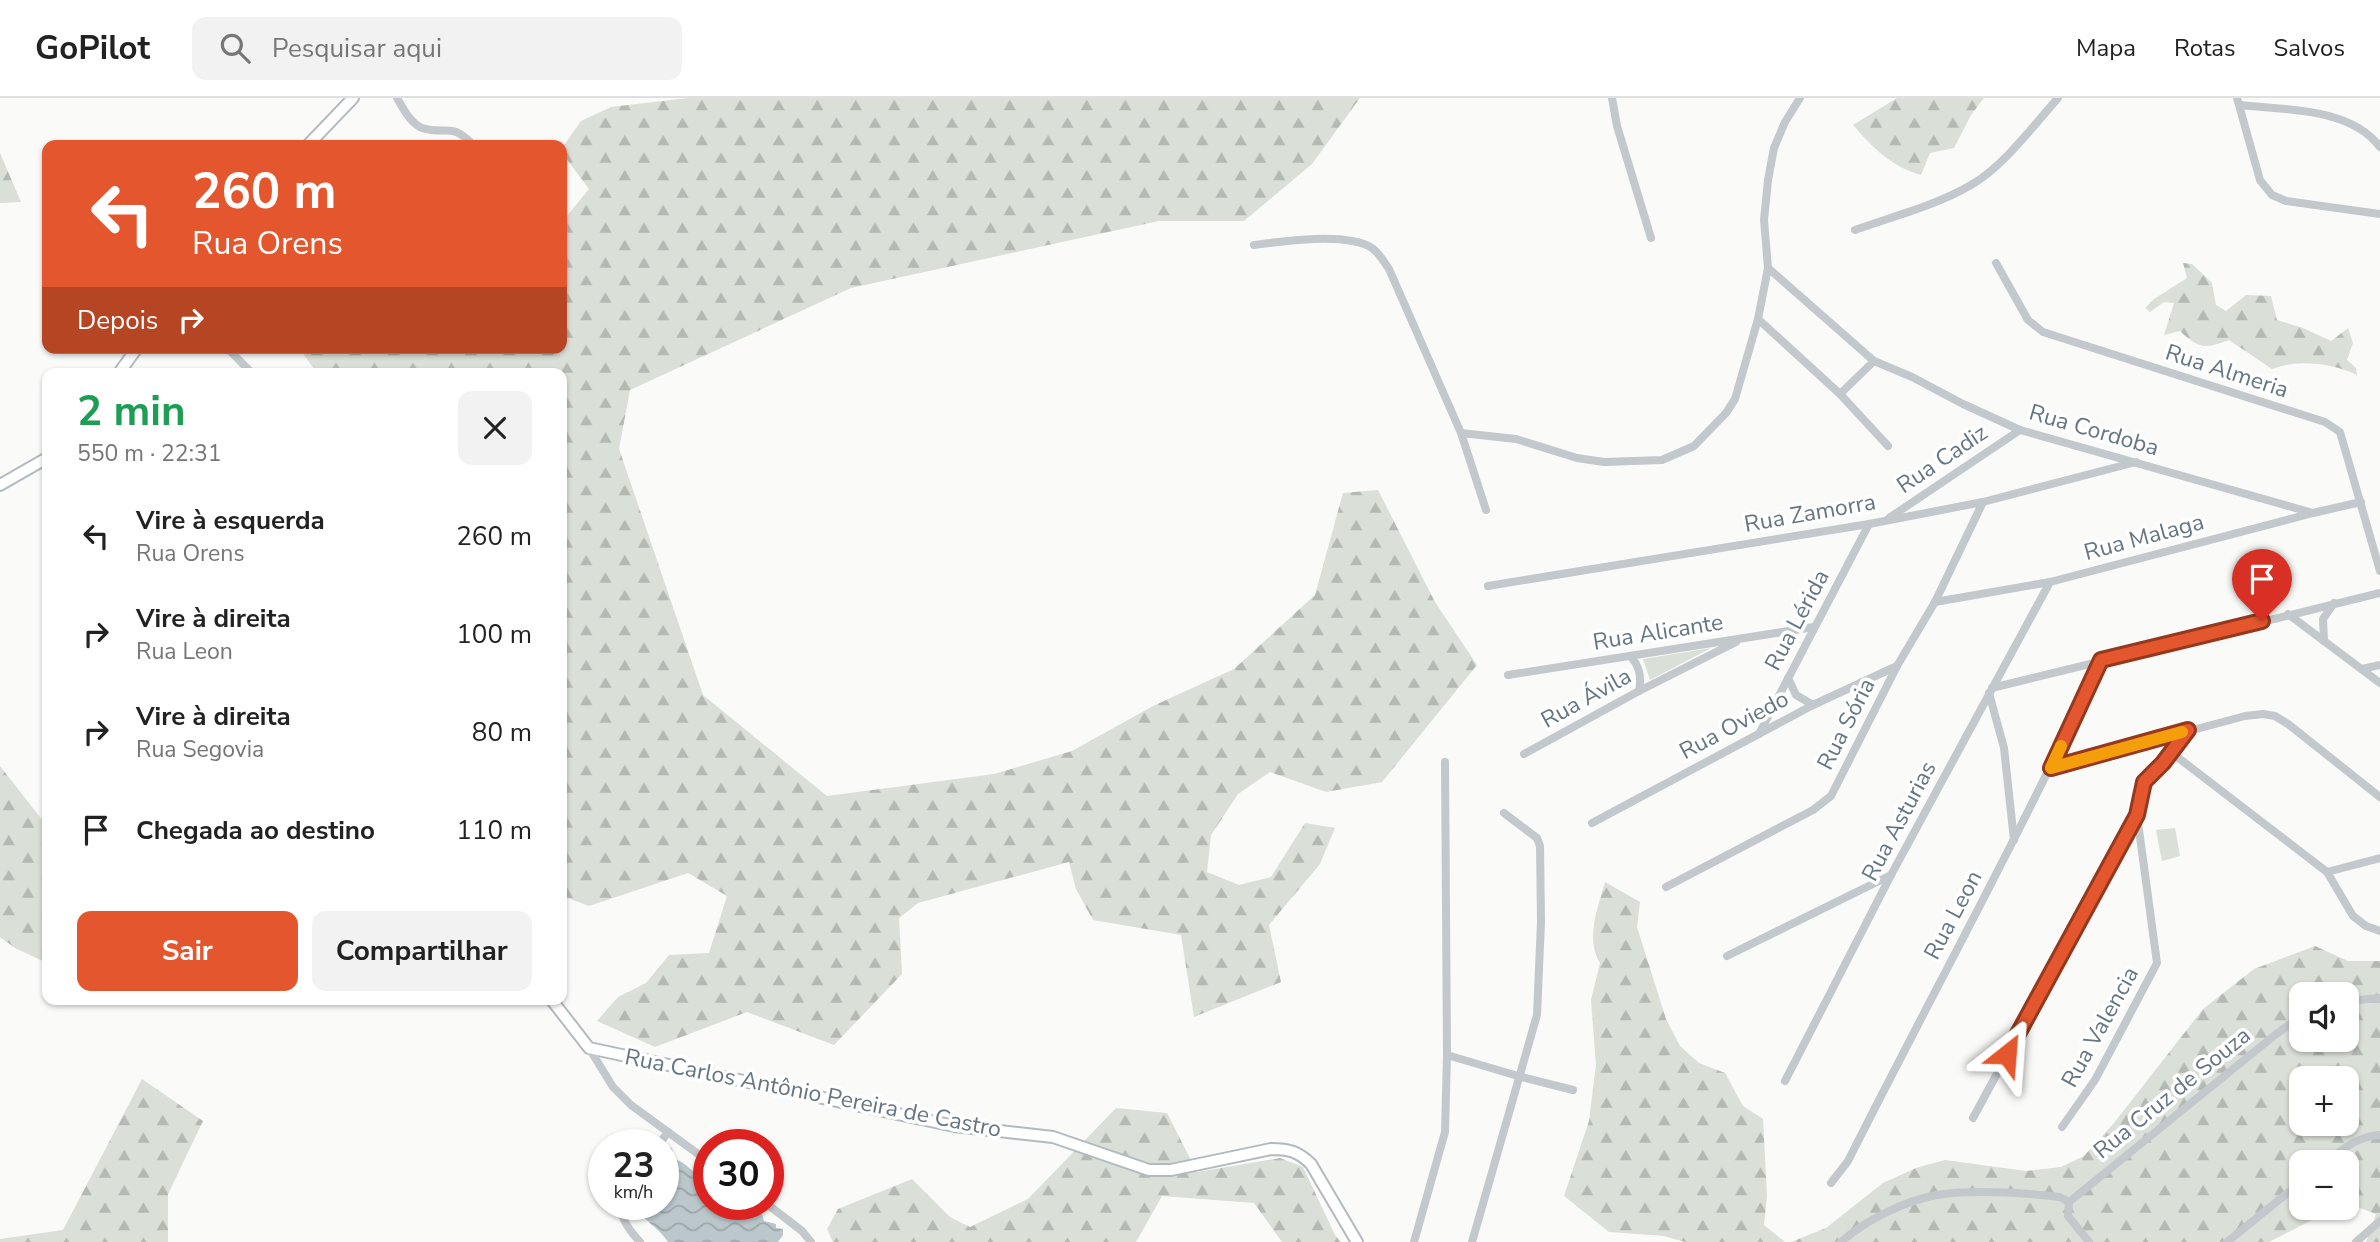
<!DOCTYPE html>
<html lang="pt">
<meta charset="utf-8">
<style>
body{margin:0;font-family:"Nunito Sans",sans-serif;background:#f2f2f2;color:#222;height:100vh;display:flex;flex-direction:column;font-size:26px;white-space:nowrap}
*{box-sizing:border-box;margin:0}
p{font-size:23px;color:#767676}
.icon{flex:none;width:38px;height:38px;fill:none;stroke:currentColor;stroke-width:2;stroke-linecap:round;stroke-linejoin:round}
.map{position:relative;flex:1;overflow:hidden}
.sheet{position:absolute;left:42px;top:270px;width:525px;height:637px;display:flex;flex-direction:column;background:#fff;border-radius:14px;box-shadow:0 2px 5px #0004}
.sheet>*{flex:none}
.hud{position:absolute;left:42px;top:42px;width:525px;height:214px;border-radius:14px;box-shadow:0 2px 5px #0004;background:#e4572e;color:#fff;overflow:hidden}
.controls{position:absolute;left:2289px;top:884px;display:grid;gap:14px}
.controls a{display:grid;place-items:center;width:70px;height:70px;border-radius:14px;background:#fff;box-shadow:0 2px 5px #0004;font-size:35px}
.speed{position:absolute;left:588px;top:1031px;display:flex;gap:14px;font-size:35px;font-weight:700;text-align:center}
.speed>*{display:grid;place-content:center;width:91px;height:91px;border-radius:50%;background:#fff;box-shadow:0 2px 5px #0004;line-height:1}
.speed small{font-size:18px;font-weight:400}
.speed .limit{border:10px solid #d22;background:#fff;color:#111}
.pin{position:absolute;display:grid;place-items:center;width:60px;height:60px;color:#fff;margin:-72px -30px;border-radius:50% 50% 50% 0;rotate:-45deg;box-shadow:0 0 7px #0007}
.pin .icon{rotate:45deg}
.me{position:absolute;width:77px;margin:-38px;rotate:28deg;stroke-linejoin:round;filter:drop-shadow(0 0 5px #0008)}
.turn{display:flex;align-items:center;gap:24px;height:147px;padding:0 35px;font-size:32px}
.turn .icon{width:91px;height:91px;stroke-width:2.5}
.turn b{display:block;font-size:49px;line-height:60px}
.then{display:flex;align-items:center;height:66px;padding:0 35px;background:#0003;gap:14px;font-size:26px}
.round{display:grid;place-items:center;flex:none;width:74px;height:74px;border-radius:14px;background:#f2f2f2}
.summary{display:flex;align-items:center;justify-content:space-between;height:119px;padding:0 35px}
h1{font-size:42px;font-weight:700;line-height:52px;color:#1e9e55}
.cta{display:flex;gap:14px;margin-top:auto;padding:14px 35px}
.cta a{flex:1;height:80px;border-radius:14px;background:#e4572e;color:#fff;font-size:28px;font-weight:700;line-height:80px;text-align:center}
.cta a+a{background:#f2f2f2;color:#222}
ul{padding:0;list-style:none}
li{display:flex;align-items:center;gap:21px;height:98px;padding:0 35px}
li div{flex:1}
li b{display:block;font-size:26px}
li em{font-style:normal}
header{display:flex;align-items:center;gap:42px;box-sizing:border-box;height:98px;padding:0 35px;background:#fff;border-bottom:2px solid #e0e0e0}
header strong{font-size:33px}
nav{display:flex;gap:38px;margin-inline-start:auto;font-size:24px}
.search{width:490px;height:63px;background:#f2f2f2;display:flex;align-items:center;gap:18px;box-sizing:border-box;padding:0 24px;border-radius:14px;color:#767676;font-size:26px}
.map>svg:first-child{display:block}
.forest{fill:url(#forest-firs);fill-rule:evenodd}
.park{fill:#dadfd7}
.water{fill:url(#water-waves)}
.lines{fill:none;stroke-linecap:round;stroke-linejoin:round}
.secondary-casing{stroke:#b3babf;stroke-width:14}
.street{stroke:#c3c8cc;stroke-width:8}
.secondary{stroke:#fff;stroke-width:10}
.route-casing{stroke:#94391e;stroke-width:18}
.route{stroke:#e4572e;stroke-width:12}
.slow{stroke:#f59e0b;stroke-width:12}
.labels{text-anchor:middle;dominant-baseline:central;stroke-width:7;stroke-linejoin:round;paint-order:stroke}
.street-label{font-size:23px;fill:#657683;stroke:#fff}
</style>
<header>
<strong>GoPilot</strong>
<div class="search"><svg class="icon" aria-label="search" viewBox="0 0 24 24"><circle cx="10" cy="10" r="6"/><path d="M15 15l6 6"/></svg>Pesquisar aqui</div>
<nav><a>Mapa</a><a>Rotas</a><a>Salvos</a></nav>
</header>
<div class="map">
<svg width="2380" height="1144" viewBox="0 0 2380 1144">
<defs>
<pattern id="forest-firs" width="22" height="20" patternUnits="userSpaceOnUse" patternTransform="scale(1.75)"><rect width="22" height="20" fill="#dadfd7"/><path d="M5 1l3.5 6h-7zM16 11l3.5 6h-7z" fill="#b4b9b4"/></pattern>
<pattern id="water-waves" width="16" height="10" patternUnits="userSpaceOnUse" patternTransform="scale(1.75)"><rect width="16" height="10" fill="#bbc7cb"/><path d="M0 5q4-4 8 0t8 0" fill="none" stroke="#9ca6aa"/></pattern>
</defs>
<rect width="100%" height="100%" fill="#fafaf8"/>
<g class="forest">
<polygon points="688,0 1360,0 1312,66 1244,123 1159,123 851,190 630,292 619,351 703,597 827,698 994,676 1072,653 1153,608 1234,571 1315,497 1343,395 1378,392 1435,504 1477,567 1382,684 1326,694 1270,674 1238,696 1211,737 1207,774 1239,787 1271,779 1305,725 1335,730 1320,766 1269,827 1281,884 1194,919 1181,837 1093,822 1076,791 1069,764 918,805 899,820 902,876 834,947 747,914 655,949 597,923 618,899 646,885 669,857 709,855 727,798 688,775 589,808 562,798 562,275 317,275 299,250 562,250 562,124 589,91 562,55 562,50 581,23 611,9"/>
<path d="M1897 0H1984L1971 17 1954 50 1930 55 1921 77C1892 69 1872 49 1853 27Z"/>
<polygon points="0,55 21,104 0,105"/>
<path d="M2183 165 2192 166 2212 185 2216 207 2226 213 2246 197 2271 198 2277 222 2303 230 2331 243 2348 230 2353 245 2347 262 2356 270 2357 277C2332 265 2297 261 2272 271L2229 242C2205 251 2199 251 2180 233L2164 237 2174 205 2164 204 2150 214 2145 210 2154 201 2187 180Z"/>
<polygon points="0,668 47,728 47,865 15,850 0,839"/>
<path d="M1605 784 1640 804 1637 829 1666 921 1680 948 1699 965 1725 975 1743 1008 1763 1021 1767 1098 1764 1127 1785 1144H1685L1664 1138 1609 1134 1564 1098 1589 1023 1596 967 1591 902 1600 865C1585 840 1598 810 1605 784Z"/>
<path d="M2315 848 2348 863H2380V1144H2366L2376 1116 2347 1105V1064H2301V1110H2336L2269 1144H1791L1826 1130 1883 1085 1916 1070 1945 1062 2026 1073 2061 1069 2084 1058 2114 1025 2203 911 2254 871ZM2301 896H2347V942H2301ZM2301 980H2347V1026H2301Z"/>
<polygon points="142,981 203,1023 168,1096 168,1144 0,1144 0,1141 63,1132"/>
<polygon points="1116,1010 1167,1015 1197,1074 1280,1060 1303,1069 1335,1137 1341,1144 1282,1144 1254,1105 1162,1098 1136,1144 833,1144 827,1131 838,1111 912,1081 950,1119 970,1129 1028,1101"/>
</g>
<g class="park">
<polygon points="1711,550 1650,582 1643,561"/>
<polygon points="2175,730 2180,758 2162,763 2156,732"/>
</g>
<path class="water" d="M668 1049 672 1050 674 1061C689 1065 693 1078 709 1082V1106H744L752 1113 762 1116 764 1123 776 1126V1130L783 1131V1137L778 1144H668C659 1129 640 1121 634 1106H663V1052Z"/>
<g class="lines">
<defs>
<g id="secondary">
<polyline points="308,47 353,0"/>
<polyline points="119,275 137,250"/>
<polyline points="0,387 47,360"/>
<path d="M551 901 589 950 954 1028 1053 1039 1149 1072H1171L1271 1051C1288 1051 1298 1053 1311 1066L1357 1144"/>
</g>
</defs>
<use href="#secondary" class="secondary-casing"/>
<g class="street">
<path d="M397 0C403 10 410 25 422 30 446 38 451 23 473 47"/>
<polyline points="1612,0 1617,28 1651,140"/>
<polyline points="2237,0 2260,82 2272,97 2286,103 2380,116"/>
<path d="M2240 7C2284 12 2350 9 2380 49"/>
<path d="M1855 132C1894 118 1935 108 1971 87 2003 69 2033 28 2058 0"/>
<path d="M1254 147C1283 143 1347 134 1372 150 1380 156 1384 164 1389 171L1461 335 1486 412"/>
<polyline points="1996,165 2028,222 2043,234 2325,324 2340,334 2380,473"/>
<polyline points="1768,170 1874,263 1912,279 1963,306 2020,332 2313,415"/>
<polyline points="1758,221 1840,296 1888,348"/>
<polyline points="227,250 252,275"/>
<polyline points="1840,296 1874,263"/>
<polyline points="1461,335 1516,341 1577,360 1604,364 1662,362 1694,348 1726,315 1735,301 1758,221 1768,170 1764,122 1768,82 1774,50 1785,24 1800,0"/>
<polyline points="1889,420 2020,332"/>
<polyline points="1488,488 1869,426 1983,404 2136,364"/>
<polyline points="1935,504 2050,484 2313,415 2361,404"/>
<polyline points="2288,516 2380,585"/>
<polyline points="2324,543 2323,521 2334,505"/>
<path d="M1630 558C1640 568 1642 579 1639 593"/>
<polyline points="2362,571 2380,567"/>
<polyline points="1508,577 1814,529"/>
<polyline points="1788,580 1796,597 1813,607"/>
<polyline points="1992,590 2380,495"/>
<polyline points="1989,595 2004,650 2014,742"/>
<polyline points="1759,636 1869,426"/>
<polyline points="2172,655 2327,774 2353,818 2366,828 2380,833"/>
<polyline points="1524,656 1639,593 1736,544"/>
<polyline points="2051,670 2245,618 2263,616 2275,618 2288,626 2380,699"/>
<polyline points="1592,725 1813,607 1897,568"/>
<polyline points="2327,774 2380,760"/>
<polyline points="1666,789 1813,712 1831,698 1897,568 1935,504 1983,404"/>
<polyline points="1727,858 1891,777"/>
<polyline points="2347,903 2380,900"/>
<polyline points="589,950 613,989 631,1007 709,1064"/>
<polyline points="1447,957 1518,978 1573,992"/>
<polyline points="1785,983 1891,777 2050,484"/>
<polyline points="1973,1020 2137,717 2144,684 2163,665 2188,632"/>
<polyline points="2062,1029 2095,982 2157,865 2137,717"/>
<polyline points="659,1046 668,1034"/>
<path d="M2326 1064C2343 1051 2358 1038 2380 1037"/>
<path d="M1831 1085 1848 1063C1932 896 2023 732 2101 562"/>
<polyline points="2069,1104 2275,937 2301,918"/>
<path d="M619 1106C622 1122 629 1132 640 1144"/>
<polyline points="767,1106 802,1133 811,1144"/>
<polyline points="1414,1144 1445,1034 1447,957 1445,664"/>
<polyline points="1472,1144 1537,917 1541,824 1540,748 1537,740 1504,715"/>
<path d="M1841 1144C1866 1122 1904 1103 1937 1097 1969 1091 2027 1095 2060 1099L2069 1104 2068 1118 2089 1144"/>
<polyline points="2227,1144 2301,1084"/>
<polyline points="2356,1144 2380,1123"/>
</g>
<use href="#secondary" class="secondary"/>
</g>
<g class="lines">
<defs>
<polyline id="route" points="2007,956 2137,717 2144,684 2163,665 2188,632 2051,670 2101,562 2262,523"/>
</defs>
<use href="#route" class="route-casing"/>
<use href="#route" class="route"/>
<polyline class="slow" points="2061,648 2051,670 2182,634"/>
</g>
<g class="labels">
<g class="street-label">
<text transform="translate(2227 273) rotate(18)">Rua Almeria</text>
<text transform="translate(2094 332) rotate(16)">Rua Cordoba</text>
<text transform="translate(1942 361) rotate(-34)">Rua Cadiz</text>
<text transform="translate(1810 415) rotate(-10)">Rua Zamorra</text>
<text transform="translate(2144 439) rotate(-15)">Rua Malaga</text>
<text transform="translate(1797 522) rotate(-62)">Rua Lérida</text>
<text transform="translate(1658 534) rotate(-9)">Rua Alicante</text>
<text transform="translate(1586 600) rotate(-29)">Rua Ávila</text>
<text transform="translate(1846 626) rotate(-63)">Rua Sória</text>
<text transform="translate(1734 627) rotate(-28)">Rua Oviedo</text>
<text transform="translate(1899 723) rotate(-62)">Rua Asturias</text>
<text transform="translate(1953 817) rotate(-62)">Rua Leon</text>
<text transform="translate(2100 929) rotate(-61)">Rua Valencia</text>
<text transform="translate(813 995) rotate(11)">Rua Carlos Antônio Pereira de Castro</text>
<text transform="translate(2172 995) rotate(-39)">Rua Cruz de Souza</text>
</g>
</g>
</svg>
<div class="controls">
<a><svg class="icon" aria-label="sound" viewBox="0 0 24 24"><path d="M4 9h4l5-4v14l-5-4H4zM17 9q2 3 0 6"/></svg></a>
<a>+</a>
<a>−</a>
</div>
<div class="speed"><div>23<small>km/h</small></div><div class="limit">30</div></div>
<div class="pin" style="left:2262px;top:523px;background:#d93025"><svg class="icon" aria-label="arrive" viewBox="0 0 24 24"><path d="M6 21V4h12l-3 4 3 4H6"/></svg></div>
<svg class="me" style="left:2007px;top:956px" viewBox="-20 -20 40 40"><path d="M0-17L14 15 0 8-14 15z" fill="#e4572e" stroke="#fff" stroke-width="4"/></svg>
<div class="hud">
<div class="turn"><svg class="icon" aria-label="left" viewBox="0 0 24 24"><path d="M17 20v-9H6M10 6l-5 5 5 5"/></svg><div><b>260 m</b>Rua Orens</div></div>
<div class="then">Depois<svg class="icon" aria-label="right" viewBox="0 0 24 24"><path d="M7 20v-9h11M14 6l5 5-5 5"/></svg></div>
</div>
<section class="sheet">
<div class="summary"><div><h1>2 min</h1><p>550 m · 22:31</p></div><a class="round"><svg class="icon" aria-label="close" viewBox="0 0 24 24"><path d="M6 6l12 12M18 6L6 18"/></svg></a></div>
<ul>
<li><svg class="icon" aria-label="left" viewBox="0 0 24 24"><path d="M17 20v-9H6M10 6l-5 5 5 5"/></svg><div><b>Vire à esquerda</b><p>Rua Orens</p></div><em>260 m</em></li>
<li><svg class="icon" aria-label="right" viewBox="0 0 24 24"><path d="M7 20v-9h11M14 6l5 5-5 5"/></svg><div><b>Vire à direita</b><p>Rua Leon</p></div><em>100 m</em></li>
<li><svg class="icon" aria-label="right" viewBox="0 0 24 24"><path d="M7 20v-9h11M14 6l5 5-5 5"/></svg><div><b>Vire à direita</b><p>Rua Segovia</p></div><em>80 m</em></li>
<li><svg class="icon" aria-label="arrive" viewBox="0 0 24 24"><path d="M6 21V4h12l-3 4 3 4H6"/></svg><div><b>Chegada ao destino</b></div><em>110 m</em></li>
</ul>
<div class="cta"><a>Sair</a><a>Compartilhar</a></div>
</section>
</div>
